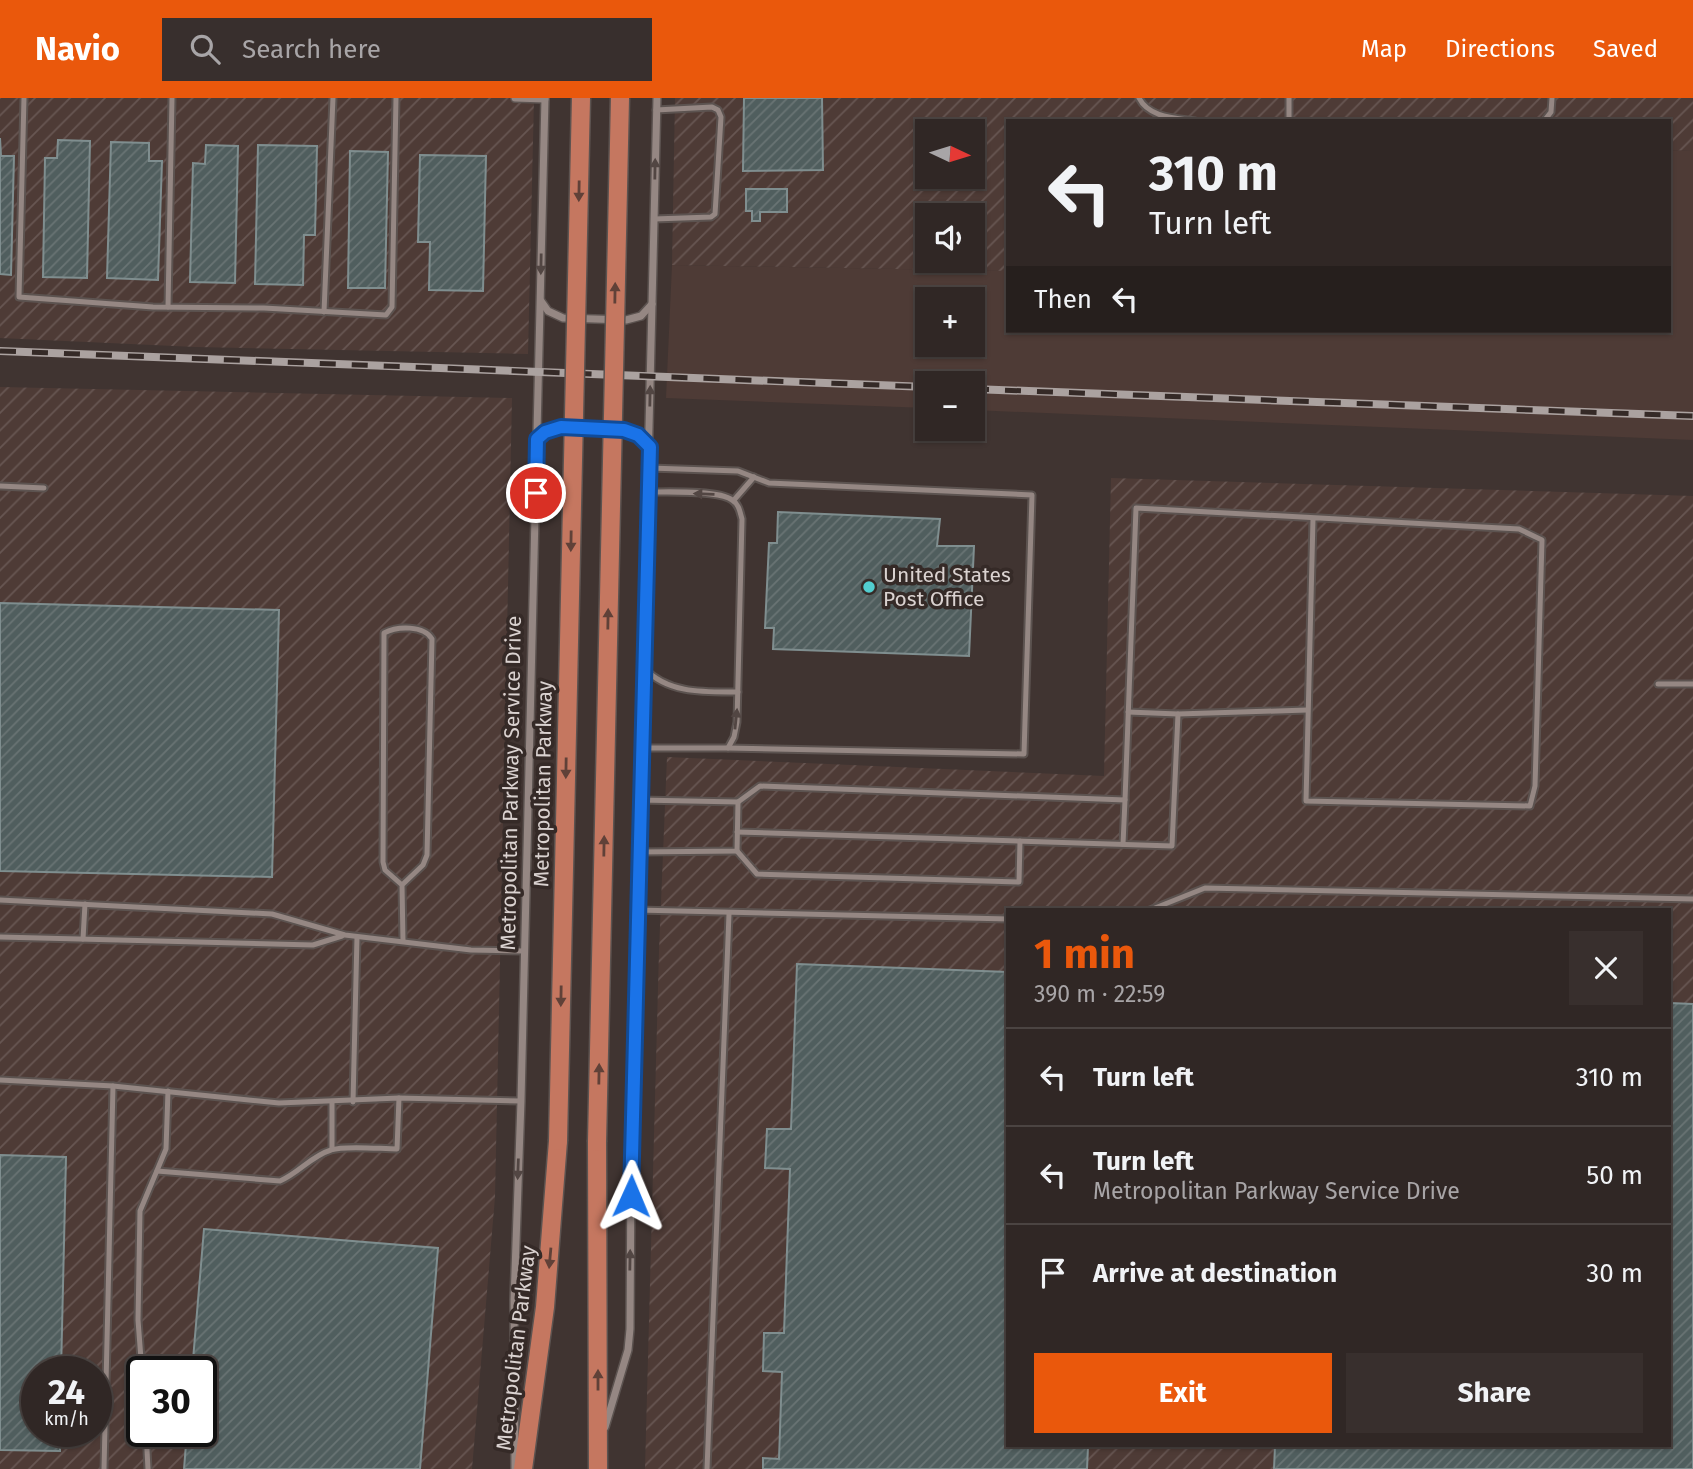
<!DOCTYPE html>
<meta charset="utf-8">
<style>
body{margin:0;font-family:"Fira Sans",sans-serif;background:#382f2d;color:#f1f3f6;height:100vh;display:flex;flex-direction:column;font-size:26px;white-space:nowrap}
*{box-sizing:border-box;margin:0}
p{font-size:23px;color:#a8a5a7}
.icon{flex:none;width:38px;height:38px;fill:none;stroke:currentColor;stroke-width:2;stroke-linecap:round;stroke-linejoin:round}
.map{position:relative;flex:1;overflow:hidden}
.side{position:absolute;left:1006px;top:810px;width:665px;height:539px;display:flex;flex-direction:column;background:#302725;border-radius:0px;box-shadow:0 2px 5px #0004,0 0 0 2px #4b4442}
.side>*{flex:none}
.top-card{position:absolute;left:1006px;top:21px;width:665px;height:214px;border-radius:0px;box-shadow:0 2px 5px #0004,0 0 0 2px #4b4442;background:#302725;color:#f1f3f6;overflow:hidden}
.needle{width:46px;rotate:94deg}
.controls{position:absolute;left:915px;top:21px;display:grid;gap:14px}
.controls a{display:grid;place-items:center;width:70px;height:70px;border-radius:0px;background:#302725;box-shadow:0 2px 5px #0004,0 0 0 2px #4b4442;font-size:35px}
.speed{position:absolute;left:21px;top:1258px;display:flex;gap:14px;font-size:35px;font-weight:700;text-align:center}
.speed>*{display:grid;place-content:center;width:91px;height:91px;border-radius:50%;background:#302725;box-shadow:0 2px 5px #0004,0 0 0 2px #4b4442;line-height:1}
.speed small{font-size:18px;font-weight:400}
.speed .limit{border:4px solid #111;border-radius:10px;background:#fff;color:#111}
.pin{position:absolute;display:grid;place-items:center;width:60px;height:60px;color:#fff;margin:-30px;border:4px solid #fff;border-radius:50%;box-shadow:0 2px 7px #0007}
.me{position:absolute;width:77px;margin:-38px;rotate:1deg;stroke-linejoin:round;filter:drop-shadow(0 0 5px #0008)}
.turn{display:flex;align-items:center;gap:24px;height:147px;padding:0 28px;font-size:32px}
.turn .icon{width:91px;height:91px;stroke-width:2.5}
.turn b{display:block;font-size:49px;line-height:60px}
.then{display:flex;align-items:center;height:66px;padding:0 28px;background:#0003;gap:14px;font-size:26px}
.round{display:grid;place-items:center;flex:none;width:74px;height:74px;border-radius:0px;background:#382f2d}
.overview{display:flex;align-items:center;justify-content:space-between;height:119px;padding:0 28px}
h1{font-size:42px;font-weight:700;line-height:52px;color:#ea580c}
.action{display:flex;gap:14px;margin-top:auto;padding:14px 28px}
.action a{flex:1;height:80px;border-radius:0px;background:#ea580c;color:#fff;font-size:28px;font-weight:700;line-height:80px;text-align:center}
.action a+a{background:#382f2d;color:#f1f3f6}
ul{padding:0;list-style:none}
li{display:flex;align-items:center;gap:21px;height:98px;padding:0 28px;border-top:2px solid #4b4442}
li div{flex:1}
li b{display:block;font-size:26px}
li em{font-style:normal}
header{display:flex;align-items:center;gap:42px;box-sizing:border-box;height:98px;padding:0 35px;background:#ea580c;color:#fff}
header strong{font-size:33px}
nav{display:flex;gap:38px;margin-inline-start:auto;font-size:24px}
.search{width:490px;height:63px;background:#382f2d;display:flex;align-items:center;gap:18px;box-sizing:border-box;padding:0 24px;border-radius:0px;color:#a8a5a7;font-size:26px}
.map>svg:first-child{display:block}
.built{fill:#4e3b36;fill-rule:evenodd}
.industrial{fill:url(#industrial-furrows);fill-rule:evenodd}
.building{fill:url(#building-hatch);stroke:#7f8e8f;stroke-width:2}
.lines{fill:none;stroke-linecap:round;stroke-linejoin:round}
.lane-casing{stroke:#5c5350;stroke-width:9}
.street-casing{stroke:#5c5350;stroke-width:10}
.primary-casing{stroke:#5c5350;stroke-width:21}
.lane{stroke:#958783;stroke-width:5}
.street{stroke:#958783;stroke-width:7}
.primary{stroke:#c57760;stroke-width:18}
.rail-casing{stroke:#aba2a0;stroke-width:8}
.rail{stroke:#352a27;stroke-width:5;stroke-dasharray:16;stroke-linecap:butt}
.primary-bridge-casing{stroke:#5c5350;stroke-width:21;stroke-linecap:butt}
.primary-bridge{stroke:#c57760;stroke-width:18}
.oneway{fill:#524643}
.oneway2{fill:#604138}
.route-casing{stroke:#114b97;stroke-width:18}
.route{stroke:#1a73e8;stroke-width:12}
.poi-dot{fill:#52cdcf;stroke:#352a27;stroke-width:2.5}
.labels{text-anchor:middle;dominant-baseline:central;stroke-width:7;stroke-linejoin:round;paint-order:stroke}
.poi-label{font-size:21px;fill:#dad2d0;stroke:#352a27;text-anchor:start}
.street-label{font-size:21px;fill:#dad2d0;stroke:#352a27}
</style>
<header>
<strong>Navio</strong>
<div class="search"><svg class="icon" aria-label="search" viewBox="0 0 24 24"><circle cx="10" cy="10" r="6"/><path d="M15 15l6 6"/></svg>Search here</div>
<nav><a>Map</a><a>Directions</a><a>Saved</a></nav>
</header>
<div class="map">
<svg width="1693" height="1371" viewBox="0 0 1693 1371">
<defs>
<pattern id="industrial-furrows" width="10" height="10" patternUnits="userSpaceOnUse" patternTransform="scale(1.75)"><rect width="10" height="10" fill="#4e3b36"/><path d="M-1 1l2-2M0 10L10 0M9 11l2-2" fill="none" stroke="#675652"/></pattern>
<pattern id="building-hatch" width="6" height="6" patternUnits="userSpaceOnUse" patternTransform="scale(1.75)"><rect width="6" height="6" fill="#505e5e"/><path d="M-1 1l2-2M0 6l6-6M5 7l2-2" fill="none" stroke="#697474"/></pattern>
</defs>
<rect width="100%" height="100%" fill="#403431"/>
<path class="built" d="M1670 52 1693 53V342L973 312V285H928L927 310 666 300 672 167 1008 173V233H1670ZM928 201H973V247H928Z"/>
<g class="industrial">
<polygon points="0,0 534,0 528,256 196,249 0,240"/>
<path d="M675 0H1693V53L1670 52V23H1008V173L672 167ZM928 33H973V79H928ZM928 117H973V163H928Z"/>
<path d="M0 289 512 300 495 1099 472 1371H0ZM37 1274H96V1334H37ZM142 1274H201V1334H142Z"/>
<path d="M1111 380 1693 398V1371H645L659 853 667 659 1104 678ZM1008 812H1670V1348H1008Z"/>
</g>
<g class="building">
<polygon points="744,0 822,0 823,72 743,73"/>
<polygon points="0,40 1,58 14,58 11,177 0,176"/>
<polygon points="58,42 90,43 87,180 43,179 45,60 57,60"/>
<polygon points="111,44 149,45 149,63 162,63 158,182 107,180"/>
<polygon points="206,47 238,48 235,185 190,184 193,65 205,66"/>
<polygon points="258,47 317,48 315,137 304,137 303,187 255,186"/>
<polygon points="350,53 388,54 385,190 348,190"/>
<polygon points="420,57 486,58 483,193 429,192 430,144 418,144"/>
<polygon points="746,91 787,91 787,114 760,114 760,123 752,123 752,113 746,113"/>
<polygon points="778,414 940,421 937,448 974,448 969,558 773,551 774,530 765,530 769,445 777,445"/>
<polygon points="0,505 279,512 272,779 0,773"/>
<polygon points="797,866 1008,874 1008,1348 1088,1349 1087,1371 763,1371 763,1360 779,1361 782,1274 763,1273 764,1235 784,1235 790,1071 765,1070 767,1031 791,1031"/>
<polygon points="1670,905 1693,906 1693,1371 1274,1371 1275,1348 1670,1348"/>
<polygon points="0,1057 66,1059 61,1274 37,1274 37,1334 60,1334 60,1353 0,1352"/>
<polygon points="204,1131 438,1150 420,1371 184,1371 187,1334 201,1334 201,1274 192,1274"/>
</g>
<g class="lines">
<defs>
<g id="lane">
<polyline points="24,0 19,199 153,209 264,210 386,217 392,209 396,0"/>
<path d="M1139 0C1149 20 1176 20 1195 23"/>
<polyline points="1289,23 1289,0"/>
<polyline points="1544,23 1551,14 1552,0"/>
<polyline points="654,121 711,119 715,116 721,19 718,12 712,9 656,12"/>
<polyline points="168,209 172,0"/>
<polyline points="324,214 333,0"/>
<polyline points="650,370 738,373 769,385 1032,397 1024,656 728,650"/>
<polyline points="0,388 44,390"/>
<polyline points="734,402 754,379"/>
<path d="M644 570C668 596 705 594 738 594"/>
<polyline points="1658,586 1693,586"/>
<polyline points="1128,614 1178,616 1307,612"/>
<path d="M641 650H728L734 639 737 624 742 421C740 414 739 406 732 402 720 392 667 394 649 394"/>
<polyline points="738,704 760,688 1125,702 1136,410 1519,431 1542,442 1535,688 1530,708 1306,703 1313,421"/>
<polyline points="737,734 1172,748 1178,616"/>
<polyline points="1123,746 1125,702"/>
<polyline points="737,753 757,776 1019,784 1020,743"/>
<polyline points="639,754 737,753 738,704 640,702"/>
<path d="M402 787 385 772 383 764 384 535C397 528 424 527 432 541L427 757 423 767 402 787 403 843"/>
<polyline points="0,802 272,816 345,837 471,852 524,853"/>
<polyline points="637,812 1008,821"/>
<polyline points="1150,812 1205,790 1693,801"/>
<polyline points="0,839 313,847 342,838"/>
<polyline points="83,841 85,806"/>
<polyline points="0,982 113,988 279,1005 399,1000 521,1003"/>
<polyline points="332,1004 332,1051"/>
<polyline points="353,1004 357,839"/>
<path d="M157 1073 280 1083C299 1075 311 1058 331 1052 345 1047 381 1051 397 1051L399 1000"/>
<polyline points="142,1274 138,1222 140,1113 166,1051 168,993"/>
<polyline points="146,1334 148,1371"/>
<polyline points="104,1371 113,988"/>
<polyline points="707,1371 729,816"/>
</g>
<g id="street">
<polyline points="515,0 545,1"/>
<polyline points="541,203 548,213 563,220 626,222 641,218 652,206"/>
<polyline points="537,341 545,333 561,329 624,332 638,337 650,349"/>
<polyline points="605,1329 628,1252 630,1231 631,1071 657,0"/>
<polyline points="515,1371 514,1202 521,1003 545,0"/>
</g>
<g id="primary">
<polyline points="597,1044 598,1371"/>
<polyline points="523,1371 545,1209 558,1043"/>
</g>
</defs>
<use href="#lane" class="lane-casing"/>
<use href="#street" class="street-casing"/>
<use href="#primary" class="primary-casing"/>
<use href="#lane" class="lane"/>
<use href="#street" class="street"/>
<use href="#primary" class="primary"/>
<defs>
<g id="rail">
<polyline points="0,253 928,289"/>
<polyline points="973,291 1693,318"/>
</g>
</defs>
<use href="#rail" class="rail-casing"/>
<use href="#rail" class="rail"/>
<defs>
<g id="primary-bridge">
<polyline points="558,1043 581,0"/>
<polyline points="597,1044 620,0"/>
</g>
</defs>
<use href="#primary-bridge" class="primary-bridge-casing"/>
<use href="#primary-bridge" class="primary-bridge"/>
</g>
<defs><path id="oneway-solid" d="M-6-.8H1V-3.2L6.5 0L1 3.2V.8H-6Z" transform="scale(1.75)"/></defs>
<g class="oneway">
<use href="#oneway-solid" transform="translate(655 71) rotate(-89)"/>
<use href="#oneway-solid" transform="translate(541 166) rotate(91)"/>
<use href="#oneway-solid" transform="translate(650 298) rotate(-89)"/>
<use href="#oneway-solid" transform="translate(704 396) rotate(-178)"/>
<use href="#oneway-solid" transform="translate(736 621) rotate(-84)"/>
<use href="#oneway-solid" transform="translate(518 1071) rotate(92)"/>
<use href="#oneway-solid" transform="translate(630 1162) rotate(-89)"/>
</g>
<g class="oneway2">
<use href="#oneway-solid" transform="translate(579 93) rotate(91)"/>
<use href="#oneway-solid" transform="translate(615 195) rotate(-89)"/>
<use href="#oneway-solid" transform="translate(571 443) rotate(91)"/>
<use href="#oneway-solid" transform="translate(608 521) rotate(-89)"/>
<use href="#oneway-solid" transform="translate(566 670) rotate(91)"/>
<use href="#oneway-solid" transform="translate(604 748) rotate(-89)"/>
<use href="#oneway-solid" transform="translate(561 898) rotate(91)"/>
<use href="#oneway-solid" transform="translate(599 976) rotate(-89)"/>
<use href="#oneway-solid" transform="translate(550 1160) rotate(95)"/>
<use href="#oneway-solid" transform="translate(598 1282) rotate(-90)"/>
</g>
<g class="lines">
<defs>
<polyline id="route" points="536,395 537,341 545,334 561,329 624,332 638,337 650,349 631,1098"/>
</defs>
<use href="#route" class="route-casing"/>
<use href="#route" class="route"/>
</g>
<circle class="poi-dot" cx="869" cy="489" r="7"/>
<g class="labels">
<g class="poi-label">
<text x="883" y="477">United States<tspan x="883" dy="24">Post Office</tspan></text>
</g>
<g class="street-label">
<text transform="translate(511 685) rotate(-89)">Metropolitan Parkway Service Drive</text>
<text transform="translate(543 686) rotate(-89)">Metropolitan Parkway</text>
<text transform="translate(516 1250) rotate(-83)">Metropolitan Parkway</text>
</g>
</g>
</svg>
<div class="controls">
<a><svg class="needle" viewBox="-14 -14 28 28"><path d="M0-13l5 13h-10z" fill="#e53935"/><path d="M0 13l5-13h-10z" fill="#a8a5a7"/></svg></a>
<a><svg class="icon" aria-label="sound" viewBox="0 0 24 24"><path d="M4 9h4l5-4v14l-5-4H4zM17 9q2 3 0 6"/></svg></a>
<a>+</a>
<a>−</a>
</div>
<div class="speed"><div>24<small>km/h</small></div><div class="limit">30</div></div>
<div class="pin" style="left:536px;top:395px;background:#d93025"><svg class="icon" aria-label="arrive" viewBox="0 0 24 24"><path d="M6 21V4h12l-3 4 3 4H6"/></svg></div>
<svg class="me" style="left:631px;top:1098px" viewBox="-20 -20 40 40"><path d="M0-17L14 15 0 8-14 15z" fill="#1a73e8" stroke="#fff" stroke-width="4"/></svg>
<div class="top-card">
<div class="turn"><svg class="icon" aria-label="left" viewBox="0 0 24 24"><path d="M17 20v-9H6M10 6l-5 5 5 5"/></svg><div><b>310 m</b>Turn left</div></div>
<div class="then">Then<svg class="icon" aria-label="left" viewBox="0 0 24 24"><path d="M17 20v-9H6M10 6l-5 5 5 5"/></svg></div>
</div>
<section class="side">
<div class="overview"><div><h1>1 min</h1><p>390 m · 22:59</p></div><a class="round"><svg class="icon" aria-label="close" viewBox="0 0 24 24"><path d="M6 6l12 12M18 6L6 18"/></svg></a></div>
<ul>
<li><svg class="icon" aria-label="left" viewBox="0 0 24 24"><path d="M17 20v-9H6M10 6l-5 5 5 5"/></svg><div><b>Turn left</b></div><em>310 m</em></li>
<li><svg class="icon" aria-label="left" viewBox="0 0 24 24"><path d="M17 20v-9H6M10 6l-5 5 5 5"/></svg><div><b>Turn left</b><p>Metropolitan Parkway Service Drive</p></div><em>50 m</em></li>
<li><svg class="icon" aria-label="arrive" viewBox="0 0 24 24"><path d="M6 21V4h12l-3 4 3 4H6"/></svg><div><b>Arrive at destination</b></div><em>30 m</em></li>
</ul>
<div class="action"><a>Exit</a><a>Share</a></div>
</section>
</div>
